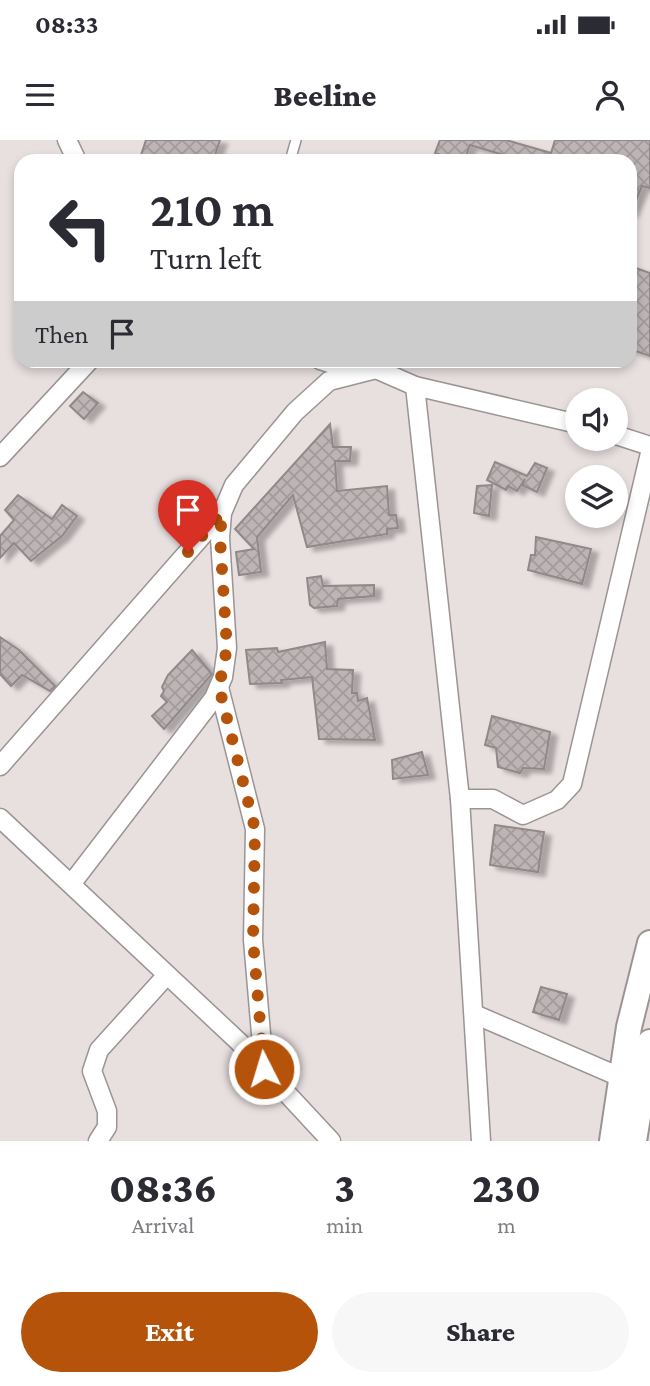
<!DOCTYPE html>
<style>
body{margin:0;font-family:"Crimson Pro",serif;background:#f7f7f7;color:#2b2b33;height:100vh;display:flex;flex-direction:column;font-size:26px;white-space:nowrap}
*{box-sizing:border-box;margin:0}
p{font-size:23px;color:#7c7c81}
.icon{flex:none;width:38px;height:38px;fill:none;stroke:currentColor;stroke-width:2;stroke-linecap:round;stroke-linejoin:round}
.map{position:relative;height:1001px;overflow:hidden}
.drawer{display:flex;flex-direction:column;background:#fff;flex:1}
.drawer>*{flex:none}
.hud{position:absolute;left:14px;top:14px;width:623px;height:214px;border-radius:21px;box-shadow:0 4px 10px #0003;background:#fff;color:#2b2b33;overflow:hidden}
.tools{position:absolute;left:565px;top:248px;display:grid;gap:14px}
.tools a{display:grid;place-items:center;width:63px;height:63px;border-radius:50%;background:#fff;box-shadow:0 4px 10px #0003;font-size:35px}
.pin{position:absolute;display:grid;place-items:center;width:60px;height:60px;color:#fff;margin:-72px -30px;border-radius:50% 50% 50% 0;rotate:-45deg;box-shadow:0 0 7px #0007}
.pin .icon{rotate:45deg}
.me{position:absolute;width:77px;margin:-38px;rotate:355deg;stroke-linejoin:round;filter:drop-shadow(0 0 5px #0008)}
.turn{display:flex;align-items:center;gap:24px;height:147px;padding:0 21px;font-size:32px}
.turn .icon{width:91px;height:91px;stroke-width:2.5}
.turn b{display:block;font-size:49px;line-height:60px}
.then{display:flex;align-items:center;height:66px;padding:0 21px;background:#0003;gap:14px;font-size:26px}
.eta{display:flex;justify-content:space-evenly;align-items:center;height:119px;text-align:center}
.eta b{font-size:42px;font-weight:800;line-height:49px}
.cta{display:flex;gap:14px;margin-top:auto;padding:14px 21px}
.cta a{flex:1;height:80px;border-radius:42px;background:#b45309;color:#fff;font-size:28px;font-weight:800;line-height:80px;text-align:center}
.cta a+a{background:#f7f7f7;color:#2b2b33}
.status{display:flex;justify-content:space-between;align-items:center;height:49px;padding:0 35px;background:#fff;direction:ltr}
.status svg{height:19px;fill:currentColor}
header{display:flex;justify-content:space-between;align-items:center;height:91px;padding:0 21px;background:#fff;font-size:32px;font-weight:800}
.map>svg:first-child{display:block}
.building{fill:url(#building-cross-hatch);stroke:#918989;stroke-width:2;filter:url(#shadow)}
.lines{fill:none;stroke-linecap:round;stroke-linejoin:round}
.service-casing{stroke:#9c9494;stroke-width:12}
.minor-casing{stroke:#9c9494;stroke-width:21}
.secondary-casing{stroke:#9c9494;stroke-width:28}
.service{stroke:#fff;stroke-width:9}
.minor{stroke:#fff;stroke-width:18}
.secondary{stroke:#fff;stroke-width:24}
.route{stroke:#b45309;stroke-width:12;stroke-dasharray:0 21.6}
</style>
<div class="status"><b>08:33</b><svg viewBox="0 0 49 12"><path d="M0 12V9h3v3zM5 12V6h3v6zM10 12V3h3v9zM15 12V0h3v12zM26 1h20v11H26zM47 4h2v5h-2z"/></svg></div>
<header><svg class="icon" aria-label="menu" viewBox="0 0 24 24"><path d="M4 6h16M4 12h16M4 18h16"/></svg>Beeline<svg class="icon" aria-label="person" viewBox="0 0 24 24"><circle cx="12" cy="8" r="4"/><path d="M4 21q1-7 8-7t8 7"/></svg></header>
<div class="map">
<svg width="650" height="1001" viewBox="0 0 650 1001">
<defs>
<pattern id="building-cross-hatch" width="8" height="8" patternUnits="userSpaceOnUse" patternTransform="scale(1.75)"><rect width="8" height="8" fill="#bdb5b5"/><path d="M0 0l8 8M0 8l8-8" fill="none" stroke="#a29b9b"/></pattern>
<filter id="shadow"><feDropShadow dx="7" dy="4" stdDeviation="2" flood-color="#0004"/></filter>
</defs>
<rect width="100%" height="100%" fill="#e8dfdf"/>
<g class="building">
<polygon points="146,0 220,0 213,21 139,21"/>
<polygon points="440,0 506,0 551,13 555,0 650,0 650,48 642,46 630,74 630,21 524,21 470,5 464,21 457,21 435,13"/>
<polygon points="630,126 650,133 650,216 630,209"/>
<polygon points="83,252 98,263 84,279 70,266"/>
<polygon points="330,284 333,307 351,307 350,321 335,321 337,351 387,346 389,375 396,375 398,388 387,389 387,394 307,407 293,355 257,397 261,432 239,435 236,412 254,409 235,389"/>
<polygon points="495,322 527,336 535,323 547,328 537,352 522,345 525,339 517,351 508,346 506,350 487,340"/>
<polygon points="492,345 489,376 474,373 477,346"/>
<polygon points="18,355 52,379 62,365 77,376 62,396 31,421 14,403 0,418 0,396 14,380 5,370"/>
<polygon points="536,397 591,409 582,444 528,430 531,415 535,415"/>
<polygon points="321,436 323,446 374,445 374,456 338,459 337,466 314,468 310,465 307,438"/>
<polygon points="0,497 19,510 55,546 50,551 22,535 11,546 0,534"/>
<polygon points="325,502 327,529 353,530 352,553 357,553 358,561 367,558 375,600 319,599 312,537 281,540 282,543 250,544 246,510 277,508 278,512"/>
<polygon points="192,510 212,534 164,589 152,576 167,562 161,556 164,551 162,547 168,535"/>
<polygon points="492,576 550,592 544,629 523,628 520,633 498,627 496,608 485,605"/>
<polygon points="422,612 428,635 393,639 392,620"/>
<polygon points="495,685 544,692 538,732 490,725"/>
<polygon points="541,847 567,854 559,880 533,872"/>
</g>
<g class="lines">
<defs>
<polyline id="service" points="290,21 296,0"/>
<g id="minor">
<polyline points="67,0 77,21"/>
<polyline points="320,220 357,232"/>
<polyline points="415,246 460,659 481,1001"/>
<polyline points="616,295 650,306"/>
<polyline points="0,317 90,220"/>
<polyline points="219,547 255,689 253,800 264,929"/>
<polyline points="0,626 222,373"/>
<polyline points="460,659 493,659 523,675 557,660 572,644 650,313"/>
<polyline points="0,678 239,902 331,1001"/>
<polyline points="72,743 214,558 223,537 227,508 220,398 222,373 234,345 295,272 329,241 376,229 415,246 578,284"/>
<polyline points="474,874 620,937"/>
<polyline points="98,1001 107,987 107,971 92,931 99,910 166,836"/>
</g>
<g id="secondary">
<polyline points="612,1001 629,887 650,803"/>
<polyline points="634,1001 650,902"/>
</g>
</defs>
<use href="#service" class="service-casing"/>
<use href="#minor" class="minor-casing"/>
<use href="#secondary" class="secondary-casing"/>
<use href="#service" class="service"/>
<use href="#minor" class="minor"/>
<use href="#secondary" class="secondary"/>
</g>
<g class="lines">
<polyline class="route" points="188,412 222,373 220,398 227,508 219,547 255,689 253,800 264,929"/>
</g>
</svg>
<div class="tools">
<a><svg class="icon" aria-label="sound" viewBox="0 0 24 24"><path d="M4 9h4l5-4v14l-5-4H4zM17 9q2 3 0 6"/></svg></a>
<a><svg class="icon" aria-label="layers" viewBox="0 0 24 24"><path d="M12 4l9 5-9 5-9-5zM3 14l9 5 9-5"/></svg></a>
</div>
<div class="pin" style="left:188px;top:412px;background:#d93025"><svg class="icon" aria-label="arrive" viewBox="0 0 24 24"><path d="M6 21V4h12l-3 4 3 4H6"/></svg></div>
<svg class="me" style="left:264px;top:929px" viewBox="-20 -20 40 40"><circle r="17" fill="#b45309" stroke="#fff" stroke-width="3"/><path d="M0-11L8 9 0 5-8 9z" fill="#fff"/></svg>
<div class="hud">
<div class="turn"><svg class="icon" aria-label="left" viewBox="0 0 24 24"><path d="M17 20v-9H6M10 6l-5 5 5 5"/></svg><div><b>210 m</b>Turn left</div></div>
<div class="then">Then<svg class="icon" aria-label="arrive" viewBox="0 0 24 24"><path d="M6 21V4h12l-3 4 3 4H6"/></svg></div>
</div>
</div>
<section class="drawer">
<div class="eta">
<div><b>08:36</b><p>Arrival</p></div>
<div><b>3</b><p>min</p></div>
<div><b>230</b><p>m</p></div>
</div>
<div class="cta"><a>Exit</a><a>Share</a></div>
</section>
